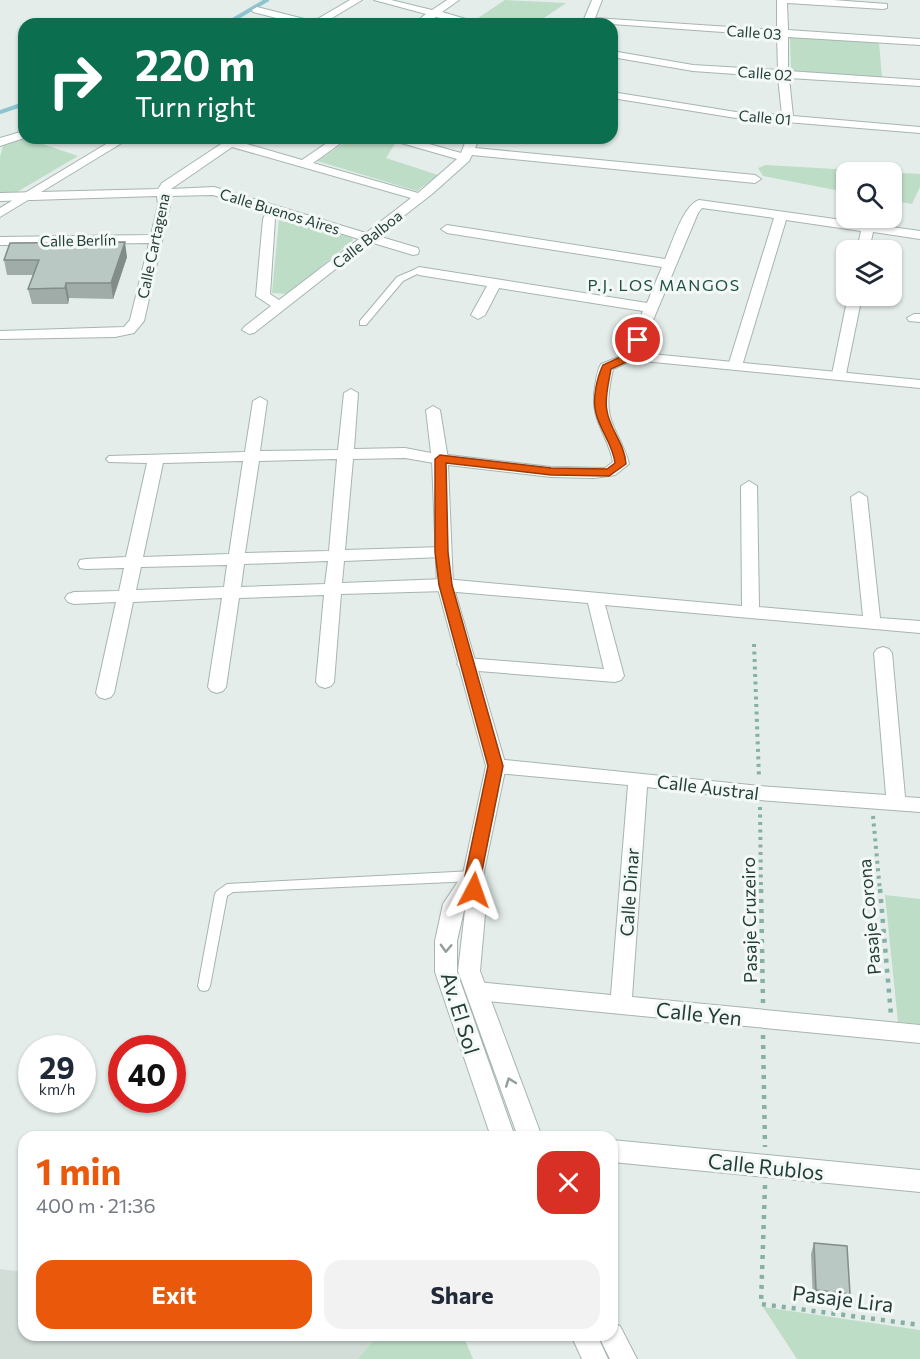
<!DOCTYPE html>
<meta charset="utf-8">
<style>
body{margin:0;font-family:Commissioner,sans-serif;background:#f2f2f3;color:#1f2937;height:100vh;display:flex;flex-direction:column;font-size:22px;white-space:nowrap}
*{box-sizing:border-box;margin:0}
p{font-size:20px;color:#747a83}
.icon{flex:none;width:33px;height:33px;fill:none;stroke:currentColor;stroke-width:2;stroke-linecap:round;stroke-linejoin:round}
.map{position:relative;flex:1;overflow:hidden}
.details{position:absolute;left:18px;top:1131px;width:600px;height:210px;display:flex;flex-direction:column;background:#fff;border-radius:18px;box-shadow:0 2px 4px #0004}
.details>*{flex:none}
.top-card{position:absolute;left:18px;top:18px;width:600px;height:126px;border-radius:18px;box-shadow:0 2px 4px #0004;background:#0b6e4f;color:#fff;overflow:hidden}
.controls{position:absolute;left:836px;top:162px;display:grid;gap:12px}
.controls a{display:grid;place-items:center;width:66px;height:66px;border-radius:12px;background:#fff;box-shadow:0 2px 4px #0004;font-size:30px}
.speed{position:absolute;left:18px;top:1035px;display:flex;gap:12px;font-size:30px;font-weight:700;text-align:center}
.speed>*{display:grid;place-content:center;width:78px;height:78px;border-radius:50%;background:#fff;box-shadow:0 2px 4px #0004;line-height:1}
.speed small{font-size:15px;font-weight:400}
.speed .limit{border:9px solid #d22;background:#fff;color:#111}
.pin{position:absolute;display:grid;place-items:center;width:51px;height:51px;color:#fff;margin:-26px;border:3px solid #fff;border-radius:50%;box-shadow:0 2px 6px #0007}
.me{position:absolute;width:66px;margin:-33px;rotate:4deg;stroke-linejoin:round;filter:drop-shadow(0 0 4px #0008)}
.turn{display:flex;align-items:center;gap:21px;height:126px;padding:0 18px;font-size:27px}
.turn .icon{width:78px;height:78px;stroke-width:2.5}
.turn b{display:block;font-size:42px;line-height:51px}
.round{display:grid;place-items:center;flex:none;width:63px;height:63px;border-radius:18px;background:#f2f2f3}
.head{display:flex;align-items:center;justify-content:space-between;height:102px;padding:0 18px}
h1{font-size:36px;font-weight:700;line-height:45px;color:#ea580c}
.cta{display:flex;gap:12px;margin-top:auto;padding:12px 18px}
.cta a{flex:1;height:69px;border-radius:18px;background:#ea580c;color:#fff;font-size:24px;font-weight:700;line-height:69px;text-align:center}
.cta a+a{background:#f2f2f3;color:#1f2937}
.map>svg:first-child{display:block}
.built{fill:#d2ddd8}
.green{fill:#bdddc7}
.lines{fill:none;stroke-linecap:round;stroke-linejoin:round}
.stream{stroke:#8dc4d0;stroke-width:4}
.service-casing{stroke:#a6b5b0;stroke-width:2}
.minor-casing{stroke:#a6b5b0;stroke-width:2}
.tertiary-casing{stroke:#a6b5b0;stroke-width:2}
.path-far1{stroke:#85b0a3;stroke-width:4;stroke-dasharray:3 4.5;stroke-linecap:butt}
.path{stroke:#85b0a3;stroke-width:4.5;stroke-dasharray:4 6;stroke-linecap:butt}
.service{fill:#fff;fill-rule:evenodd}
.minor{fill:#fff;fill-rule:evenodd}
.tertiary{fill:#fff;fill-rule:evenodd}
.wall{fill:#9faca7}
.shaded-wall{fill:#828c88}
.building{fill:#b9c8c2;stroke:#828c88;stroke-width:1.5}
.oneway{stroke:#919e9c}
.route{fill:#ea580c;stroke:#983908;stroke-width:1.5}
.labels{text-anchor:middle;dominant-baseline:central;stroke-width:6;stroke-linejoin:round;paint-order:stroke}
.far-street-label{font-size:15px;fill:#233e38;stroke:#f4f9f7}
.far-neighbourhood-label{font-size:16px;letter-spacing:1.5px;fill:#205045;stroke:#f4f9f7}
.street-label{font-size:18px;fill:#233e38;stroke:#f4f9f7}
.near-street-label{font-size:21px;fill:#233e38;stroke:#f4f9f7}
</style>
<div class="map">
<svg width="920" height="1359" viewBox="0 0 920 1359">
<rect width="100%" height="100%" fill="#e4ede9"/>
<polygon class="built" points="0,1269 24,1272 24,1335 389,1335 469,1359 0,1359"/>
<g class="green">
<polygon points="505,0 566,3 535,24 493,24 475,20"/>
<polygon points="790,37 879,43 882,77 791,71"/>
<polygon points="25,138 78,156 17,192 0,193 0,157 3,146"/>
<polygon points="352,138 383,138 396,142 386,158 438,175 417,191 317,161"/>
<polygon points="766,165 920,174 920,187 912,204 891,200 891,172 846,172 846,192 763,176 758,168"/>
<polygon points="284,217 352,238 353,240 288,294 272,293 279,219"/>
<polygon points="885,895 920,899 920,1024 898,1022"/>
<polygon points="763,1307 920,1330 920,1359 797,1359"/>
<polygon points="378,1335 463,1335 473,1359 358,1359"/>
</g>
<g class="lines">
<g class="stream">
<polyline points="226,24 267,0"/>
<polyline points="0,112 24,104"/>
</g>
<defs>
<g id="service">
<polygon points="416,269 419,269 423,271 403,281 366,325 360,325 360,321 397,277"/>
<polygon points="473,871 477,873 479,876 477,879 473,881 233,892 227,896 210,986 208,990 204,991 200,990 198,986 215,894 217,891 227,884"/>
</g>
<g id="minor">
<polygon points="374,0 391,0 432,10 447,0 459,0 442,12 483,24 465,24 436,17 425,24 413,24 426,14"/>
<polygon points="592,0 602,0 595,18 777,30 777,0 833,0 887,4 887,8 883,9 787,3 788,30 920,39 920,45 788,37 788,71 920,80 920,86 789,78 793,116 920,127 920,133 736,118 612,98 612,92 736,112 782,115 778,77 693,71 612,57 612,51 693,65 778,70 777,36 612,24 582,24"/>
<polygon points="257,7 316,22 317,24 300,24 253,12 252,10"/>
<polygon points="24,131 24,138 0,146 0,138"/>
<path d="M206 138H244L240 142 302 160 334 138H348L313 163 418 193 457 159 391 140 389 138H408L461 153 467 138H479L475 148 755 175 761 179 755 183 472 155 469 161 432 194 378 236 418 248 419 251 418 254 413 255 370 242 254 333 249 334 242 330 244 327 271 306 256 296 263 219 267 211 213 195 169 196 170 205 144 321 134 333 115 337 0 339V331L124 327 130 320 149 243 0 245V237L151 235 158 205 157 196 0 201V193L158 189 162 183 221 144ZM232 147 411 198 366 233 214 187 171 189ZM278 214 359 239 279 300 270 294 275 219Z"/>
<path d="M699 200 920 231V239L873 232 869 250H857L861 231 786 220 742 366 735 370 728 366 774 218 702 208 698 213 638 356 631 360 624 356 643 311 499 288 485 315 478 319 471 315 487 286 419 275 412 271 419 267 647 303 662 267 447 233 441 229 447 225 665 259C672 244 683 205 699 200Z"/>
<polygon points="848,296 862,296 846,374 839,378 832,374"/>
<polygon points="914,314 920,314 920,322 909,321 907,318"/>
<path d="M351 389 358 393 354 449 405 448 431 453 426 410 433 406 440 410 448 459 440 464 405 458 353 459 345 550 442 547 448 548 450 552 448 556 442 557 344 561 342 583 445 579 742 606 741 486 749 481 757 486 759 607 863 616 851 497 859 492 867 497 880 618 920 621V633L605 605 624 676 621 680 615 682 466 670 460 668 457 664 460 660 466 658 604 669 588 603 445 591 341 594 334 682 331 686 325 688 319 686 316 682 324 595 239 598 226 687 223 691 217 693 211 691 208 687 222 598 133 602 114 693 111 697 105 699 99 697 96 693 116 602 74 604 68 602 65 598 68 594 74 592 119 591 124 568 86 569 80 568 78 564 80 560 86 559 126 557 147 463 109 462 106 459 109 456 245 452 253 401 260 397 267 401 260 451 338 450 344 393ZM337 459 329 551 245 553 259 461ZM243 461 229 554 143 557 163 463ZM328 561 325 584 241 587 244 564ZM227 565 224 587 136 590 141 567Z"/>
<polygon points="883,647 889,649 892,653 905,797 920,798 920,812 760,800 647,787 632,997 920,1025 920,1043 477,1000 469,997 466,991 469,985 477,982 611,995 628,785 496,773 489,771 486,766 489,761 496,759 760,786 886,795 874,653 877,649"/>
<polygon points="612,1140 920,1170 920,1192 612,1162"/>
</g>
<g id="tertiary">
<polygon points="350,0 362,0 322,24 309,24"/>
<polygon points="116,138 130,138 0,217 0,208"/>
<path d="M631 352 920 380V388L633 360 613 369C609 388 605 407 613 425 618 438 626 450 629 464L615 475 594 478 551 477 448 465 453 585 506 766 483 876 486 903 480 971 542 1137H518L458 971 466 902 457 941V972L515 1137H491L435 972V941L443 904 463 874 486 766 437 585 432 459 440 454 551 467 605 468 613 462C608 434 589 420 595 387 596 380 597 371 601 364Z"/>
<polygon points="612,1323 620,1326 637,1359 610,1359 598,1335 612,1335"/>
<polygon points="571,1335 597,1335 608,1359 582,1359"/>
</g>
</defs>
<use href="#service" class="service-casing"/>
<use href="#minor" class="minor-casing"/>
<use href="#tertiary" class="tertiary-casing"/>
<g class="path-far1">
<polyline points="754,644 759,778"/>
<polyline points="760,807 761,891"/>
<polyline points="873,816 880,891"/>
</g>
<g class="path">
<polyline points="761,889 763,1003"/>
<polyline points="880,889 891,1015"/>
<polyline points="763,1035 765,1147"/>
<polyline points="765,1185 761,1304 920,1325"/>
</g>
<use href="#service" class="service"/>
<use href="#minor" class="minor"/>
<use href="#tertiary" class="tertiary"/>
</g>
<g class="wall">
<polygon points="127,257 113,299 69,298 68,304 32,304 28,289 33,275 7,275 4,260"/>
<polygon points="814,1243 850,1294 846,1305 813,1301 811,1254"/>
</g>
<g class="shaded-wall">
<polygon points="125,242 127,257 113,299 111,283"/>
<polygon points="66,283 69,298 68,304 65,288"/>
</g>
<g class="building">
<polygon points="125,242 111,283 66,283 65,288 28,289 39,260 4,260 10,243"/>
<polygon points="814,1243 847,1246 850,1294 816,1290"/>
</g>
<defs><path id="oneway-chevron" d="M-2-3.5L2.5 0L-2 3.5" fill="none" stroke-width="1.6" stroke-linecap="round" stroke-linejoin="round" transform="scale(1.5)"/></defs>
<g class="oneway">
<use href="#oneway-chevron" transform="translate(446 948) rotate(92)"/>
<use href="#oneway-chevron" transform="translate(510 1082) rotate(-110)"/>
</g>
<path class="route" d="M634 337H638L643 340 635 358 611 369C609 382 604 399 607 411 610 430 625 444 626 464L609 476 551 475 446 463 448 552 452 585 503 766 481 876 482 890 480 894H469L465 876 488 766 439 585 435 552V459L440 455 551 468 607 469 615 463C613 444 600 431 596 413 592 400 597 377 603 365L627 354Z"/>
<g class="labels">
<g class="far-street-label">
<text transform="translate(754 32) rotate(4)">Calle 03</text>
<text transform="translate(765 73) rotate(4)">Calle 02</text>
<text transform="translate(765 117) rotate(5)">Calle 01</text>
<text transform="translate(280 211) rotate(17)">Calle Buenos Aires</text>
<text transform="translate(367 239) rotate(-38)">Calle Balboa</text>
<text transform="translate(78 240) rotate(-1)">Calle Berlín</text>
<text transform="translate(153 246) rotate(-78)">Calle Cartagena</text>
</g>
<g class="far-neighbourhood-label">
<text x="664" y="284">P.J. LOS MANGOS</text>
</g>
<g class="street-label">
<text transform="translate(708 787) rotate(7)">Calle Austral</text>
<text transform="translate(629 892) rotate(-86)">Calle Dinar</text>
<text transform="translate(869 917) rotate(-95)">Pasaje Corona</text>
<text transform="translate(749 920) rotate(-91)">Pasaje Cruzeiro</text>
</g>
<g class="near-street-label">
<text transform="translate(461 1013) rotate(73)">Av. El Sol</text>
<text transform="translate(699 1013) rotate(6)">Calle Yen</text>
<text transform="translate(766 1166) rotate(6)">Calle Rublos</text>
<text transform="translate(843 1298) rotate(7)">Pasaje Lira</text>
</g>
</g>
</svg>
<div class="controls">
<a><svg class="icon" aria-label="search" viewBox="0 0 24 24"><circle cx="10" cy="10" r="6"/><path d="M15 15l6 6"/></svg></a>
<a><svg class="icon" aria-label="layers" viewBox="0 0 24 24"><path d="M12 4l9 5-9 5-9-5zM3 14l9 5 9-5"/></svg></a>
</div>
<div class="speed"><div>29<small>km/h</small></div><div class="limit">40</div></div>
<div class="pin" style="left:638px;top:340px;background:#d93025"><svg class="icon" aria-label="arrive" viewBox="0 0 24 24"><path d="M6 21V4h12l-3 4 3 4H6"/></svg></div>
<svg class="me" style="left:474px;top:890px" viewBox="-20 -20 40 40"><path d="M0-17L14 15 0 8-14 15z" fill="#ea580c" stroke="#fff" stroke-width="4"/></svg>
<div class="top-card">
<div class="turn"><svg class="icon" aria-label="right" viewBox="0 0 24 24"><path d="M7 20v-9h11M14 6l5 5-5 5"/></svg><div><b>220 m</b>Turn right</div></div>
</div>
<section class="details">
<div class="head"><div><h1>1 min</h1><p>400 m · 21:36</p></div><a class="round" style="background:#d93025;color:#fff"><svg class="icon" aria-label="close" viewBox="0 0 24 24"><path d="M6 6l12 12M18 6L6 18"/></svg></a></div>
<div class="cta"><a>Exit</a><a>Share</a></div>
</section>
</div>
